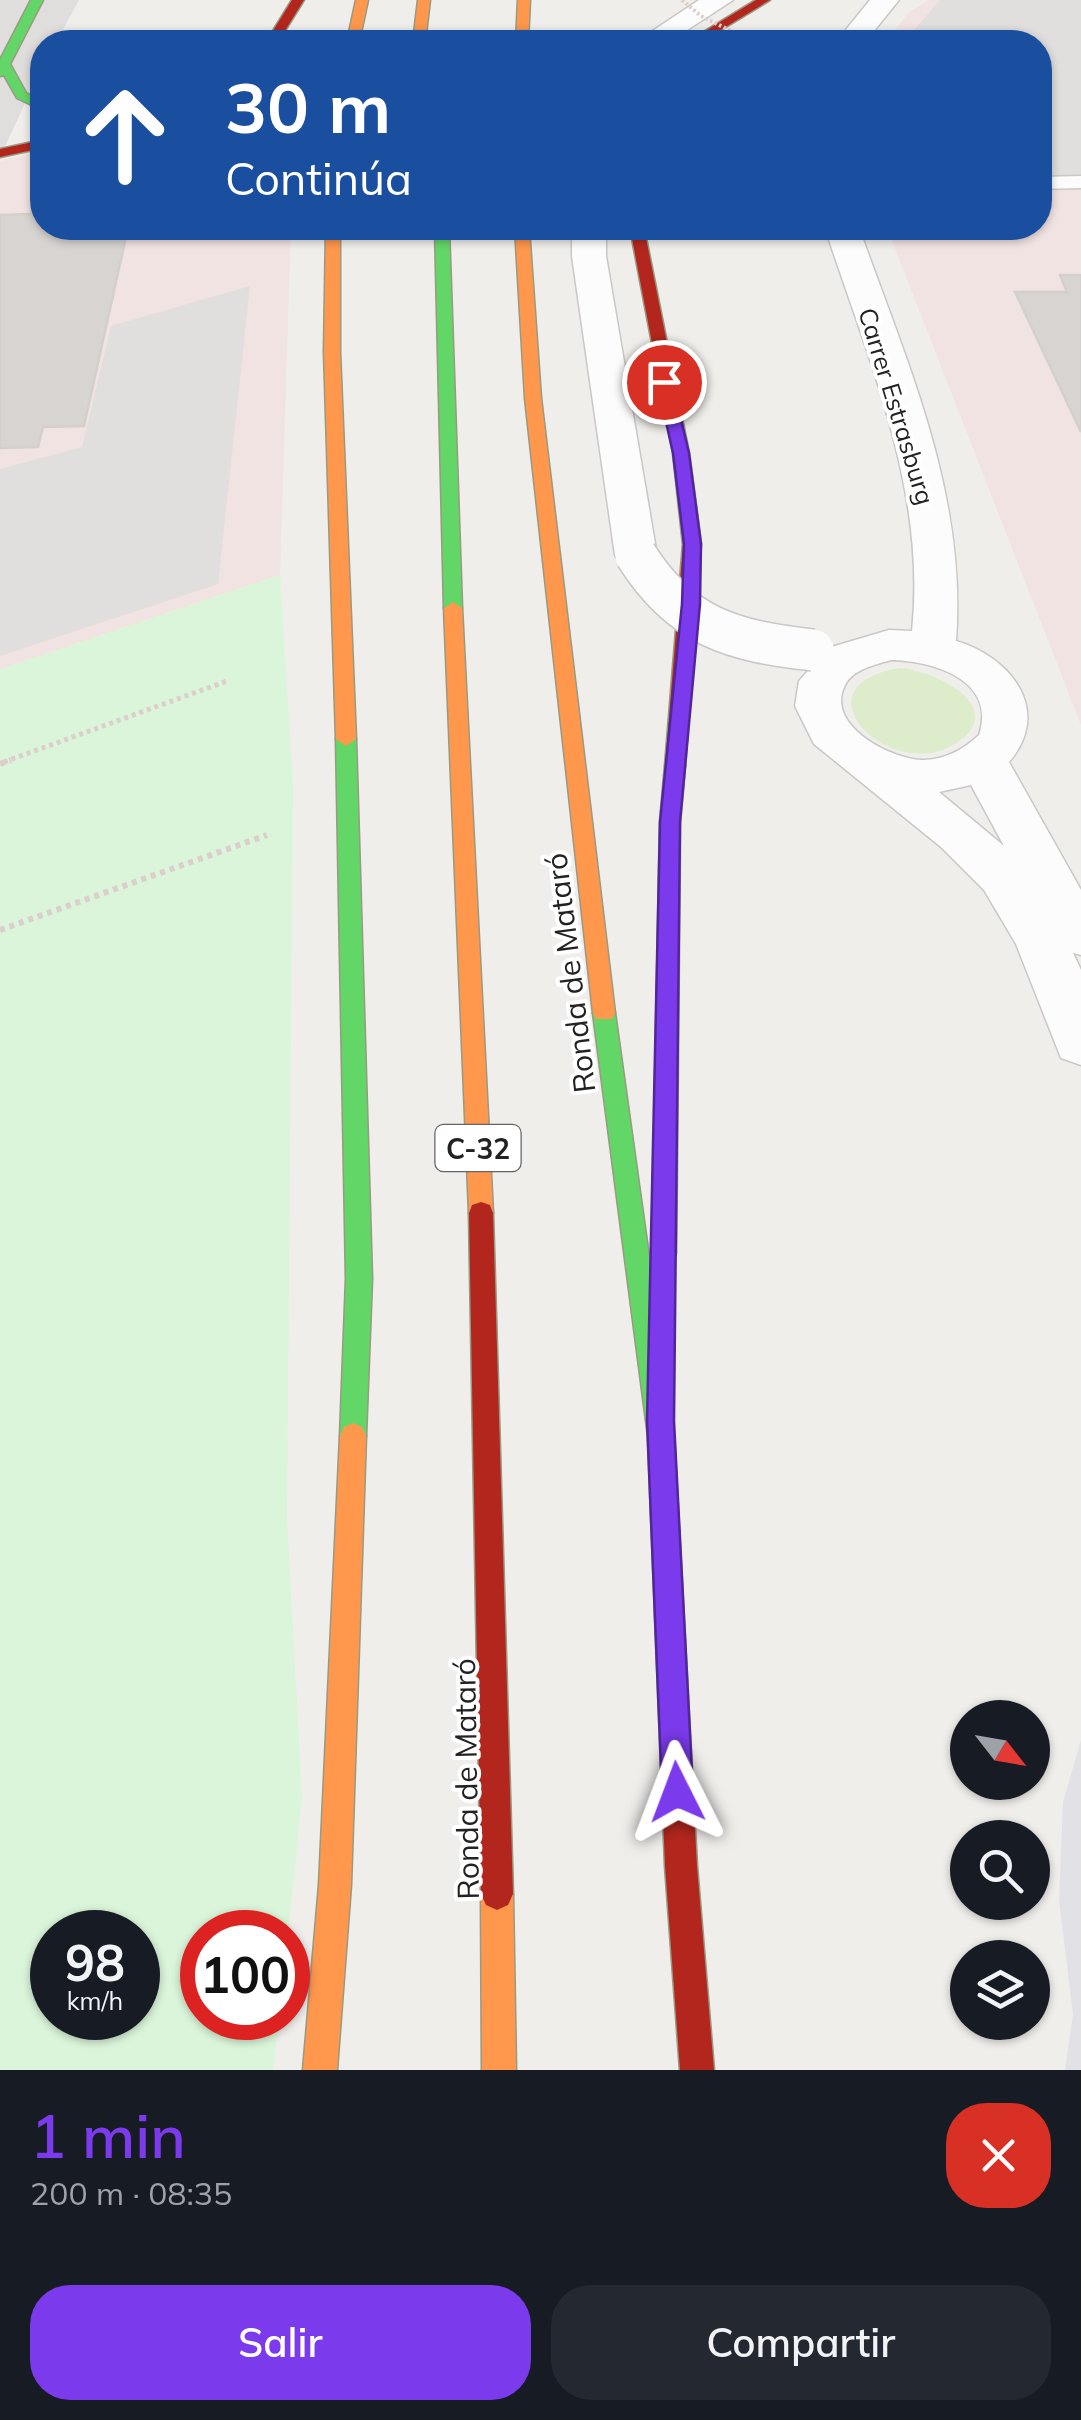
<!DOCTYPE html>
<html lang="es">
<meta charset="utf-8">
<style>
body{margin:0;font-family:Mulish,sans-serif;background:#242831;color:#f1f3f6;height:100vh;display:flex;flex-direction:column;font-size:38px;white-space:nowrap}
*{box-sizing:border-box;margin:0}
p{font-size:32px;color:#9ea1a6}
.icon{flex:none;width:55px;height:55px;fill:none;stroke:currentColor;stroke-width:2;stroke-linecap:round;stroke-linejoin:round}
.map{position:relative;height:2070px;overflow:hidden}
.details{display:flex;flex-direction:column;background:#171b24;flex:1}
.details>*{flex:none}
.hud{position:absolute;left:30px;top:30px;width:1022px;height:210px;border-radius:40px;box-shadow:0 2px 8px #0004;background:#1a4fa0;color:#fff;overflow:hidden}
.needle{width:65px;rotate:121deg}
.tools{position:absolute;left:950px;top:1700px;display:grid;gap:20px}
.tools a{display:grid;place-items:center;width:100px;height:100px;border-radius:50%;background:#171b24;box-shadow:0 2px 8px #0004;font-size:50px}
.speed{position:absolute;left:30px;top:1910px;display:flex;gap:20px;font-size:50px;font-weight:700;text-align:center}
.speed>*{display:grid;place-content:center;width:130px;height:130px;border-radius:50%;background:#171b24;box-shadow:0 2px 8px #0004;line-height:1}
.speed small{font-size:25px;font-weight:400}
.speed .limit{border:15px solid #d22;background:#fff;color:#111}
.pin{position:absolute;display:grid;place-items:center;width:85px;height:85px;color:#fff;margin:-42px;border:5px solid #fff;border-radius:50%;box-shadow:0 2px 10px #0007}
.me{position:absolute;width:110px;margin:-55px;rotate:357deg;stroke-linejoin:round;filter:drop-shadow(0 0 8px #0008)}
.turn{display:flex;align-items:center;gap:35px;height:210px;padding:0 30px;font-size:45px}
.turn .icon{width:130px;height:130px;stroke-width:2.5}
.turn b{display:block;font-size:70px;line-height:85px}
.round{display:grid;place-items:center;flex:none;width:105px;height:105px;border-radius:40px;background:#242831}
.headline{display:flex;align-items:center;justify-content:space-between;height:170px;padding:0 30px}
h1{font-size:60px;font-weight:600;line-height:75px;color:#7c3aed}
.button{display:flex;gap:20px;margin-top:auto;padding:20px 30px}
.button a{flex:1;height:115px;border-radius:40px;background:#7c3aed;color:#fff;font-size:40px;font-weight:600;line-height:115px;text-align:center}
.button a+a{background:#242831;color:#f1f3f6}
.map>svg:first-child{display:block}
.residential{fill:#dfdedc}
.commercial{fill:#f1e3e1}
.grass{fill:#ddeccb}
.park{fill:#daf5da;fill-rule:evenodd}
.parking{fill:#e0dfde}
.plaza{fill:#e2e1e5}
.building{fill:#d7d4d2;stroke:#d3d0cc;stroke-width:2.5}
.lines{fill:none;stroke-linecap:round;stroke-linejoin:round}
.lane-casing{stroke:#c9c8c7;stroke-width:3}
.street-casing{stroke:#c9c8c7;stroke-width:3}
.fast-casing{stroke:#999a82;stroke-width:3}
.slow-casing{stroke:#999a82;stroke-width:3}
.jam-casing{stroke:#999a82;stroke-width:3}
.path-far1{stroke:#dccecd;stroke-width:5;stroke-dasharray:4 4;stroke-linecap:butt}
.path{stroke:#dccecd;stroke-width:6;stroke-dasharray:5 5;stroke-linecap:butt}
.lane{fill:#fdfcfc;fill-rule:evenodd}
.street{fill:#fdfcfc;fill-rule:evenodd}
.fast{fill:#63d668;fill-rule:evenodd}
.slow{fill:#ff974d;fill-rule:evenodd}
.jam{fill:#b3261e;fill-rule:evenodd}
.street-bridge-casing{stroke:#c9c8c7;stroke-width:44;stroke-linecap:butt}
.path-bridge{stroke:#dccecd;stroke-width:4;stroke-dasharray:2.5 2.5;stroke-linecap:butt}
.street-bridge{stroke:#fdfcfc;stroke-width:41}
.route{fill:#7c3aed;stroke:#51269a;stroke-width:2.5}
.labels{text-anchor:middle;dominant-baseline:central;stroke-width:8;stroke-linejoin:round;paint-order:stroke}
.far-street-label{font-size:25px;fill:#222;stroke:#fff}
.shield{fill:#fff;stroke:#646464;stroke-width:2.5}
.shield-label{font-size:28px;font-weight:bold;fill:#222}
.street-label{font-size:30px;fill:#222;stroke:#fff}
</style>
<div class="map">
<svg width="1081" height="2070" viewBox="0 0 1081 2070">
<rect width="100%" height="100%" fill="#f0eeeb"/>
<polygon class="residential" points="0,0 79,0 56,42 42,42 42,67 0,157"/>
<g class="commercial">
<polygon points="929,0 1081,0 1081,725 887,228 1040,228 1040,42 886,42 909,12"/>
<polygon points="42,151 42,228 291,228 280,575 0,669 0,161"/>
</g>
<path class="grass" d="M900 668C939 671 1012 710 953 745 890 783 791 686 900 668Z"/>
<path class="park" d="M280 575 293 784 287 1519 302 1796 288 1936V1932H202V2018H279L273 2070H0V669ZM52 1932H138V2018H52Z"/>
<g class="parking">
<polygon points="940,0 1081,0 1081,175 1040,176 1040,42 904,42"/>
<polygon points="250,286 218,584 0,656 0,469 82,447 111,326"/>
</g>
<polygon class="plaza" points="1081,1740 1081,2070 1065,2070 1073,2014 1059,1900 1063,1802"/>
<g class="building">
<polygon points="35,198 42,198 42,228 128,228 84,426 43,427 38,447 0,448 0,215 31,214"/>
<polygon points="1060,275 1081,275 1081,432 1015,292 1067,292"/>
</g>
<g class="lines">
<defs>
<polygon id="lane" points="1081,176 1081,188 1040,189 1040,177"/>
<g id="street">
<polygon points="699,0 733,0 669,42 636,42"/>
<polygon points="870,0 899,0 865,42 836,42"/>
<polygon points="572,228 606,228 606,256 657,555 651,564 636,568 621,564 615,555 572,256"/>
<path d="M825 228H859C907 363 967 494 956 641 1011 657 1053 711 1009 762L1081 890V955L1073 953 1081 970V1065L1061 1058 1016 944 984 890 941 847 814 744 795 706 799 681 828 648 889 630 912 631C927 491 868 359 825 228ZM891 660C934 661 997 680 979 735 964 749 947 759 924 760 893 760 824 726 845 685 853 669 875 665 891 660ZM971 785 1004 846 939 792Z"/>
</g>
<g id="fast">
<polygon points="31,0 43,0 10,64 26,93 42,101 42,110 17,98 4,75 0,76 0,60"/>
<polygon points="435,228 449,228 462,608 453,614 444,608"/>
<polygon points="346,732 356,739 372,1279 366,1436 362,1445 353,1449 344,1445 340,1436 346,1279 336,739"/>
<polygon points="604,1004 612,1007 615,1013 674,1436 670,1445 661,1449 652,1445 648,1436 593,1013 596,1007"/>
</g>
<g id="slow">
<polygon points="356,0 368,0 359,42 347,42"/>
<polygon points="418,0 430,0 425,42 413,42"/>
<polygon points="518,0 530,0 528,42 516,42"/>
<polygon points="326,228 340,228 340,352 356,739 346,746 336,739 324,352"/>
<polygon points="515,228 529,228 541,398 615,1013 612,1019 596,1019 593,1013 525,398"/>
<polygon points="453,602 462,608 493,1213 490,1221 481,1224 472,1221 469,1213 444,608"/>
<polygon points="675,759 685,766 680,822 676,1253 673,1261 664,1264 655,1261 652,1253 660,822 665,766"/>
<polygon points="353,1423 362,1427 366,1436 351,1885 337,2070 303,2070 319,1885 340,1436 344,1427"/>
<polygon points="497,1878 508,1883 513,1894 516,2070 482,2070 481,1894 486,1883"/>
</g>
<g id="jam">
<polygon points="292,0 304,0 278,42 266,42"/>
<polygon points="756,0 770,0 701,42 687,42"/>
<polygon points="42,140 42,148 0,157 0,149"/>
<polygon points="630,228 644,228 689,453 701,544 685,766 675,773 665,766 683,544 673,453"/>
<polygon points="481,1202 490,1205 493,1213 513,1894 508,1905 497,1910 486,1905 481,1894 469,1213 472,1205"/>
<polygon points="661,1423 670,1427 674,1436 697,1866 714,2070 680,2070 665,1866 648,1436 652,1427"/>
</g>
</defs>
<use href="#lane" class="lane-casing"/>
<use href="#street" class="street-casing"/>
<use href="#fast" class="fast-casing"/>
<use href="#slow" class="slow-casing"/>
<use href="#jam" class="jam-casing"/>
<polyline class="path-far1" points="4,762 227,681"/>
<g class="path">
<polyline points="0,764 11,760"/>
<polyline points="0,930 267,835"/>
</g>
<use href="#lane" class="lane"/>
<use href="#street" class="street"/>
<use href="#fast" class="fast"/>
<use href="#slow" class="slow"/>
<use href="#jam" class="jam"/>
<defs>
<path id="street-bridge" d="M636 555C681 627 732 641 813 650"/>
</defs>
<use href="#street-bridge" class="street-bridge-casing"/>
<polyline class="path-bridge" points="682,0 701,16 753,42"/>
<use href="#street-bridge" class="street-bridge"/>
</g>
<polygon class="route" points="664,378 672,382 689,453 701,544 700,604 680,822 674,1421 693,1792 688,1802 677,1807 666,1802 662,1792 647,1421 660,822 682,604 684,544 673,453 657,382"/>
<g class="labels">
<g class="far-street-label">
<text transform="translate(897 406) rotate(73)">Carrer Estrasburg</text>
</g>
<rect class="shield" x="435.5" y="1125" width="85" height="46" rx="8"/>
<g class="shield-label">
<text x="478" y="1148">C-32</text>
</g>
<g class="street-label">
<text transform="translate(570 973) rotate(-97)">Ronda de Mataró</text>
<text transform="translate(466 1779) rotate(-91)">Ronda de Mataró</text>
</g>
</g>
</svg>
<div class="tools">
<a><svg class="needle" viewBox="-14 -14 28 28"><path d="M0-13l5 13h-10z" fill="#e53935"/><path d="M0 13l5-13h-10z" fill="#9ea1a6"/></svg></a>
<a><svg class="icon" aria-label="search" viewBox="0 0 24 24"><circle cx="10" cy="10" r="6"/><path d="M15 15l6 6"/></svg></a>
<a><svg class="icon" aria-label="layers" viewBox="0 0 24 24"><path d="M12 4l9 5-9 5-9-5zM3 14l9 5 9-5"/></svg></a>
</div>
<div class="speed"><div>98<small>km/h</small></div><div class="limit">100</div></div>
<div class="pin" style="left:664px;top:382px;background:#d93025"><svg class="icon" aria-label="arrive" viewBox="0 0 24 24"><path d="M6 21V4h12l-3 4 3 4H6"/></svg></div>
<svg class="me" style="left:677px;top:1792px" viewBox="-20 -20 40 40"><path d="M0-17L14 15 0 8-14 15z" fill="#7c3aed" stroke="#fff" stroke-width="4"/></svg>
<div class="hud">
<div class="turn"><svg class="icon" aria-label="ahead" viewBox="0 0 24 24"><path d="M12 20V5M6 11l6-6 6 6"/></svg><div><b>30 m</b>Continúa</div></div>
</div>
</div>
<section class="details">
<div class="headline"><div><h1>1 min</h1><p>200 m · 08:35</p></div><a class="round" style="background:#d93025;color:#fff"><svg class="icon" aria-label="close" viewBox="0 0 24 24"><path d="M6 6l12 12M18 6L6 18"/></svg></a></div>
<div class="button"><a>Salir</a><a>Compartir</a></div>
</section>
